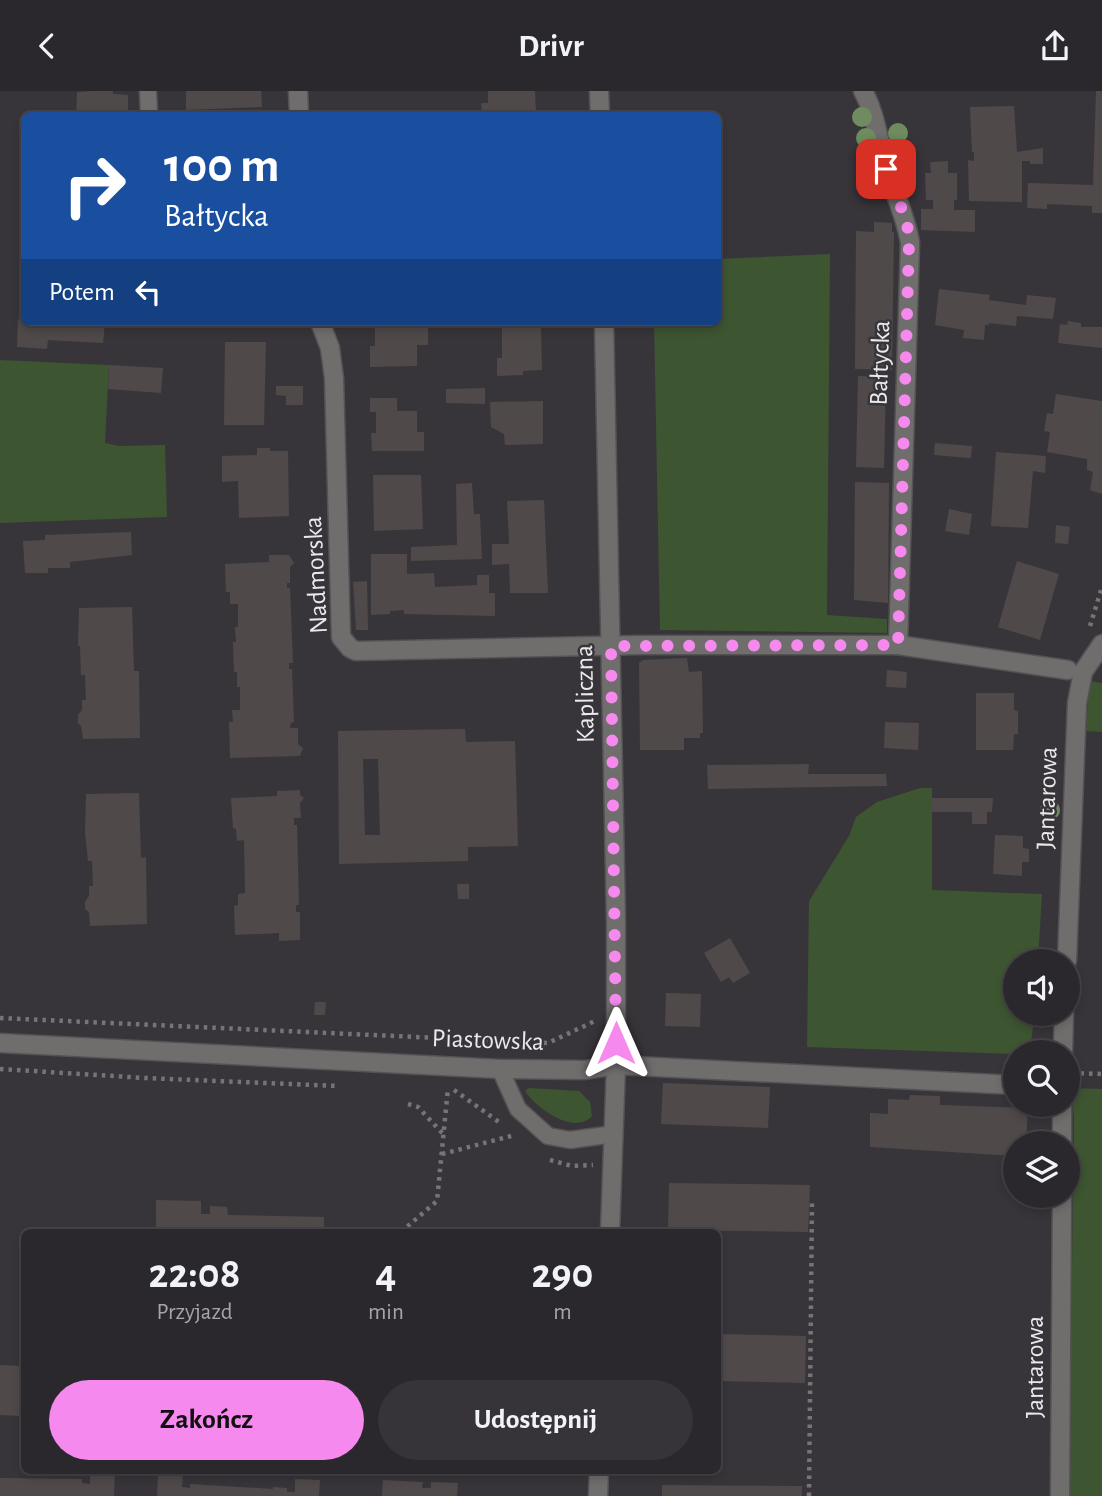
<!DOCTYPE html>
<html lang="pl">
<meta charset="utf-8">
<style>
body{margin:0;font-family:"Alegreya Sans",sans-serif;background:#363438;color:#f1f3f6;height:100vh;display:flex;flex-direction:column;font-size:26px;white-space:nowrap}
*{box-sizing:border-box;margin:0}
p{font-size:23px;color:#a5a6a9}
.icon{flex:none;width:38px;height:38px;fill:none;stroke:currentColor;stroke-width:2;stroke-linecap:round;stroke-linejoin:round}
.map{position:relative;flex:1;overflow:hidden}
.side{position:absolute;left:21px;top:1138px;width:700px;height:245px;display:flex;flex-direction:column;background:#2a282c;border-radius:10px;box-shadow:0 4px 10px #0003,0 0 0 2px #464448}
.side>*{flex:none}
.guide{position:absolute;left:21px;top:21px;width:700px;height:214px;border-radius:10px;box-shadow:0 4px 10px #0003,0 0 0 2px #464448;background:#1a4fa0;color:#fff;overflow:hidden}
.fabs{position:absolute;left:1003px;top:858px;display:grid;gap:14px}
.fabs a{display:grid;place-items:center;width:77px;height:77px;border-radius:50%;background:#2a282c;box-shadow:0 4px 10px #0003,0 0 0 2px #464448;font-size:35px}
.pin{position:absolute;display:grid;place-items:center;width:60px;height:60px;color:#fff;margin:-30px;border-radius:14px;box-shadow:0 4px 10px #0006}
.me{position:absolute;width:77px;margin:-38px;rotate:0deg;stroke-linejoin:round;filter:drop-shadow(0 0 5px #0008)}
.turn{display:flex;align-items:center;gap:24px;height:147px;padding:0 28px;font-size:32px}
.turn .icon{width:91px;height:91px;stroke-width:2.5}
.turn b{display:block;font-size:49px;line-height:60px}
.then{display:flex;align-items:center;height:66px;padding:0 28px;background:#0003;gap:14px;font-size:26px}
.eta{display:flex;justify-content:space-evenly;align-items:center;height:119px;text-align:center}
.eta b{font-size:42px;font-weight:700;line-height:49px}
.primary-button{display:flex;gap:14px;margin-top:auto;padding:14px 28px}
.primary-button a{flex:1;height:80px;border-radius:42px;background:#f689ee;color:#111;font-size:28px;font-weight:700;line-height:80px;text-align:center}
.primary-button a+a{background:#363438;color:#f1f3f6}
header{display:flex;justify-content:space-between;align-items:center;height:91px;padding:0 28px;background:#2a282c;font-size:32px;font-weight:700}
.map>svg:first-child{display:block}
.green{fill:#3d5531}
.building{fill:#4f494a;fill-rule:evenodd}
.lines{fill:none;stroke-linecap:round;stroke-linejoin:round}
.service-casing{stroke:#555256;stroke-width:19}
.pedestrian-casing{stroke:#555256;stroke-width:21}
.minor-casing{stroke:#555256;stroke-width:21}
.tertiary-casing{stroke:#555256;stroke-width:21}
.path{stroke:#777478;stroke-width:4.5;stroke-dasharray:3.5 5;stroke-linecap:butt}
.service{stroke:#706e6c;stroke-width:16}
.pedestrian{stroke:#706e6c;stroke-width:18}
.minor{stroke:#706e6c;stroke-width:18}
.tertiary{stroke:#706e6c;stroke-width:18}
.tree{fill:#6e8c5f}
.route{stroke:#f689ee;stroke-width:12;stroke-dasharray:0 21.6}
.labels{text-anchor:middle;dominant-baseline:central;stroke-width:5;stroke-linejoin:round;paint-order:stroke}
.street-label{font-size:26px;fill:#ebe9ec;stroke:#38353a}
</style>
<header><svg class="icon" aria-label="back" viewBox="0 0 24 24"><path d="M15 5l-7 7 7 7"/></svg>Drivr<svg class="icon" aria-label="share" viewBox="0 0 24 24"><path d="M12 15V3M7 8l5-5 5 5M5 13v7h14v-7"/></svg></header>
<div class="map">
<svg width="1102" height="1405" viewBox="0 0 1102 1405">
<rect width="100%" height="100%" fill="#38353a"/>
<g class="green">
<polygon points="830,163 827,524 887,528 887,542 660,539 654,231 718,231 718,168"/>
<polygon points="0,269 109,274 105,352 119,355 165,354 167,426 0,432"/>
<polygon points="1089,590 1102,592 1102,641 1086,640"/>
<polygon points="920,697 932,697 932,799 1042,803 1038,870 1015,870 1015,922 1035,922 1031,951 1019,961 1015,961 1015,963 807,956 809,810 849,745 856,726 877,711"/>
<path d="M529 997 579 1000 590 1011 592 1025C574 1045 536 1017 525 1000Z"/>
<polygon points="1071,997 1102,998 1102,1405 1069,1405 1074,1028"/>
</g>
<g class="building">
<polygon points="93,0 113,0 113,3 128,4 128,24 76,24 77,1"/>
<polygon points="186,0 261,0 262,16 186,19"/>
<polygon points="488,0 535,0 536,24 482,24 481,12 488,12"/>
<polygon points="1096,0 1102,0 1102,122 1092,122 1092,115 1047,113 1047,118 1027,117 1028,92 1093,94"/>
<polygon points="1014,15 1017,61 1043,57 1043,73 1030,73 1030,70 1022,70 1022,111 969,110 968,69 974,70 974,61 972,61 970,16"/>
<rect x="364" y="20" width="42" height="4"/>
<polygon points="948,70 948,82 957,82 957,109 954,109 954,119 975,119 975,141 921,139 921,118 933,118 933,109 926,109 925,82 931,82 930,71"/>
<polygon points="874,131 892,132 892,141 894,141 892,279 855,278 856,140 874,141"/>
<polygon points="939,198 990,204 989,209 1026,214 1027,204 1056,207 1053,228 1017,225 1016,235 989,232 989,234 985,234 984,249 963,247 964,239 935,234"/>
<polygon points="18,228 24,229 24,231 105,231 103,252 48,249 47,258 17,256"/>
<polygon points="1068,230 1081,232 1081,236 1102,236 1102,257 1058,252 1060,233 1067,234"/>
<polygon points="428,231 428,254 417,254 417,275 370,276 370,255 375,255 375,232"/>
<polygon points="541,236 542,279 523,280 523,284 497,285 497,267 502,267 502,237"/>
<polygon points="225,251 266,251 264,334 224,334"/>
<polygon points="109,274 163,277 161,302 108,298"/>
<polygon points="858,285 886,286 884,377 856,376"/>
<polygon points="276,295 303,295 303,314 286,314 286,305 276,304"/>
<polygon points="485,297 485,313 446,312 446,298"/>
<polygon points="1056,303 1102,310 1102,403 1090,399 1093,381 1087,379 1087,368 1047,361 1050,341 1044,340 1047,322 1053,323"/>
<polygon points="370,307 397,307 397,320 417,320 417,341 424,341 424,360 372,360 371,342 376,342 376,321 370,321"/>
<polygon points="543,310 543,353 505,354 504,343 491,336 490,311"/>
<polygon points="935,352 972,355 971,367 934,364"/>
<polygon points="257,357 270,357 270,360 288,360 289,425 239,427 238,390 222,391 222,365 257,364"/>
<polygon points="996,361 1046,365 1045,382 1033,380 1028,437 991,435"/>
<polygon points="373,384 421,384 423,438 374,440"/>
<polygon points="855,391 889,392 888,512 854,509"/>
<polygon points="472,392 474,423 480,423 482,468 411,470 411,456 457,454 456,393"/>
<polygon points="544,409 548,502 510,502 509,473 492,474 492,453 509,453 507,410"/>
<polygon points="949,418 972,423 969,444 945,440"/>
<polygon points="1056,434 1070,436 1068,453 1055,452"/>
<polygon points="131,441 132,464 70,471 70,477 48,477 48,482 25,482 23,450 45,449 45,444"/>
<polygon points="371,463 407,463 407,483 434,482 435,496 477,494 477,484 489,484 489,502 495,502 495,525 404,523 404,519 390,520 390,523 371,524"/>
<polygon points="269,464 289,464 294,472 290,476 290,492 287,492 287,497 290,497 293,572 289,572 289,578 292,578 294,631 291,632 290,634 290,637 298,637 298,653 303,657 300,665 230,667 229,631 233,631 232,619 240,619 240,596 237,596 237,581 234,581 233,551 236,551 235,536 238,536 238,513 230,513 230,501 226,501 225,473 269,471"/>
<polygon points="1017,470 1059,483 1040,549 998,536"/>
<polygon points="367,490 368,539 356,539 353,491"/>
<polygon points="132,516 134,580 139,580 140,647 83,648 81,635 78,632 78,624 82,619 82,609 86,609 85,584 81,584 80,555 78,555 79,517"/>
<polygon points="687,567 689,581 702,580 703,642 700,642 700,647 684,647 684,659 640,659 639,572 643,569"/>
<polygon points="887,579 907,581 906,597 886,596"/>
<polygon points="976,602 1014,602 1014,619 1018,620 1018,643 1014,643 1013,659 976,659"/>
<polygon points="885,631 919,632 918,659 884,657"/>
<path d="M465 638 466 651 515 650 518 755 468 756V770L339 773 338 640ZM363 668H378L380 744H365Z"/>
<polygon points="809,673 808,683 886,683 887,695 708,698 707,674"/>
<polygon points="300,699 300,704 304,707 300,712 301,727 294,727 294,734 297,734 299,814 296,814 296,821 300,821 300,849 279,850 279,842 235,844 234,815 238,814 238,803 245,802 244,749 237,750 236,738 233,737 231,707 277,705 277,700"/>
<polygon points="139,702 141,767 146,766 147,833 90,835 89,821 85,818 85,811 89,805 89,795 93,795 92,770 88,770 85,741 86,703"/>
<polygon points="932,707 993,707 992,721 987,721 987,733 972,733 972,721 932,721"/>
<polygon points="995,744 1023,745 1023,757 1029,758 1029,771 1022,771 1022,785 993,783"/>
<polygon points="457,793 469,793 469,808 458,808"/>
<polygon points="730,847 750,882 733,892 729,886 721,891 704,862"/>
<polygon points="666,902 701,903 700,936 665,935"/>
<polygon points="315,911 326,911 325,924 314,924"/>
<polygon points="663,992 770,996 768,1037 661,1033"/>
<polygon points="910,1004 940,1005 940,1014 1028,1017 1026,1052 1015,1052 1015,1065 870,1056 870,1022 888,1023 888,1008 909,1009"/>
<polygon points="669,1092 810,1094 808,1141 668,1139"/>
<polygon points="156,1109 201,1110 201,1123 210,1123 210,1115 227,1116 228,1124 324,1126 324,1141 156,1141"/>
<polygon points="718,1243 806,1245 805,1292 718,1290"/>
<polygon points="0,1274 24,1275 21,1325 0,1324"/>
<polygon points="90,1379 115,1380 114,1405 0,1405 0,1387 82,1388 82,1392 90,1393"/>
<polygon points="158,1382 183,1383 182,1396 190,1397 190,1393 273,1398 273,1396 287,1397 287,1401 295,1401 295,1388 320,1389 319,1405 157,1405"/>
<polygon points="383,1389 423,1391 422,1397 431,1397 431,1391 458,1392 457,1405 382,1405"/>
<polygon points="662,1394 802,1395 802,1405 662,1405"/>
</g>
<g class="lines">
<defs>
<g id="service">
<polyline points="148,0 149,24"/>
<polyline points="500,978 518,1018 548,1045 570,1049 614,1043"/>
</g>
<g id="pedestrian">
<polyline points="1067,870 1077,612 1083,581 1102,553"/>
<polyline points="1063,961 1064,922"/>
<polyline points="616,974 1015,994"/>
<polyline points="1062,1052 1062,1013"/>
<polyline points="1060,1405 1062,1104"/>
</g>
<g id="minor">
<polyline points="298,0 299,24"/>
<path d="M863 0C877 25 878 52 887 79 895 104 906 126 910 152L898 554"/>
<polyline points="320,231 330,257 334,287 341,546 350,557 356,560 641,554 898,554 1068,579"/>
<polyline points="610,1141 616,974"/>
<polyline points="598,1405 599,1379"/>
</g>
<g id="tertiary">
<polyline points="599,0 600,24"/>
<polyline points="0,952 500,978 585,979 616,974 616,831 604,231"/>
</g>
</defs>
<use href="#service" class="service-casing"/>
<use href="#pedestrian" class="pedestrian-casing"/>
<use href="#minor" class="minor-casing"/>
<use href="#tertiary" class="tertiary-casing"/>
<g class="path">
<polyline points="1090,535 1102,496"/>
<polyline points="1048,739 1045,727 1049,707"/>
<polyline points="0,927 548,952 595,930"/>
<polyline points="0,978 145,987 338,995"/>
<polyline points="1072,982 1102,983"/>
<polyline points="454,999 499,1031"/>
<polyline points="408,1013 418,1016 444,1044"/>
<polyline points="442,1063 515,1044"/>
<polyline points="550,1069 572,1075 593,1074"/>
<polyline points="401,1141 437,1110 448,997"/>
<polyline points="809,1405 812,1112"/>
</g>
<use href="#service" class="service"/>
<use href="#pedestrian" class="pedestrian"/>
<use href="#minor" class="minor"/>
<use href="#tertiary" class="tertiary"/>
</g>
<g class="tree">
<circle cx="862" cy="26" r="10"/>
<circle cx="898" cy="42" r="10"/>
<circle cx="866" cy="47" r="10"/>
<circle cx="1050" cy="719" r="10"/>
</g>
<g class="lines">
<polyline class="route" points="616,952 611,555 898,554 909,152 907,131 886,78"/>
</g>
<g class="labels">
<g class="street-label">
<text transform="translate(880 272) rotate(-88)">Bałtycka</text>
<text transform="translate(316 484) rotate(-93)">Nadmorska</text>
<text transform="translate(585 603) rotate(-91)">Kapliczna</text>
<text transform="translate(1047 707) rotate(-88)">Jantarowa</text>
<text transform="translate(488 949) rotate(2)">Piastowska</text>
<text transform="translate(1035 1276) rotate(-90)">Jantarowa</text>
</g>
</g>
</svg>
<div class="fabs">
<a><svg class="icon" aria-label="sound" viewBox="0 0 24 24"><path d="M4 9h4l5-4v14l-5-4H4zM17 9q2 3 0 6"/></svg></a>
<a><svg class="icon" aria-label="search" viewBox="0 0 24 24"><circle cx="10" cy="10" r="6"/><path d="M15 15l6 6"/></svg></a>
<a><svg class="icon" aria-label="layers" viewBox="0 0 24 24"><path d="M12 4l9 5-9 5-9-5zM3 14l9 5 9-5"/></svg></a>
</div>
<div class="pin" style="left:886px;top:78px;background:#d93025"><svg class="icon" aria-label="arrive" viewBox="0 0 24 24"><path d="M6 21V4h12l-3 4 3 4H6"/></svg></div>
<svg class="me" style="left:616px;top:952px" viewBox="-20 -20 40 40"><path d="M0-17L14 15 0 8-14 15z" fill="#f689ee" stroke="#fff" stroke-width="4"/></svg>
<div class="guide">
<div class="turn"><svg class="icon" aria-label="right" viewBox="0 0 24 24"><path d="M7 20v-9h11M14 6l5 5-5 5"/></svg><div><b>100 m</b>Bałtycka</div></div>
<div class="then">Potem<svg class="icon" aria-label="left" viewBox="0 0 24 24"><path d="M17 20v-9H6M10 6l-5 5 5 5"/></svg></div>
</div>
<section class="side">
<div class="eta">
<div><b>22:08</b><p>Przyjazd</p></div>
<div><b>4</b><p>min</p></div>
<div><b>290</b><p>m</p></div>
</div>
<div class="primary-button"><a>Zakończ</a><a>Udostępnij</a></div>
</section>
</div>
